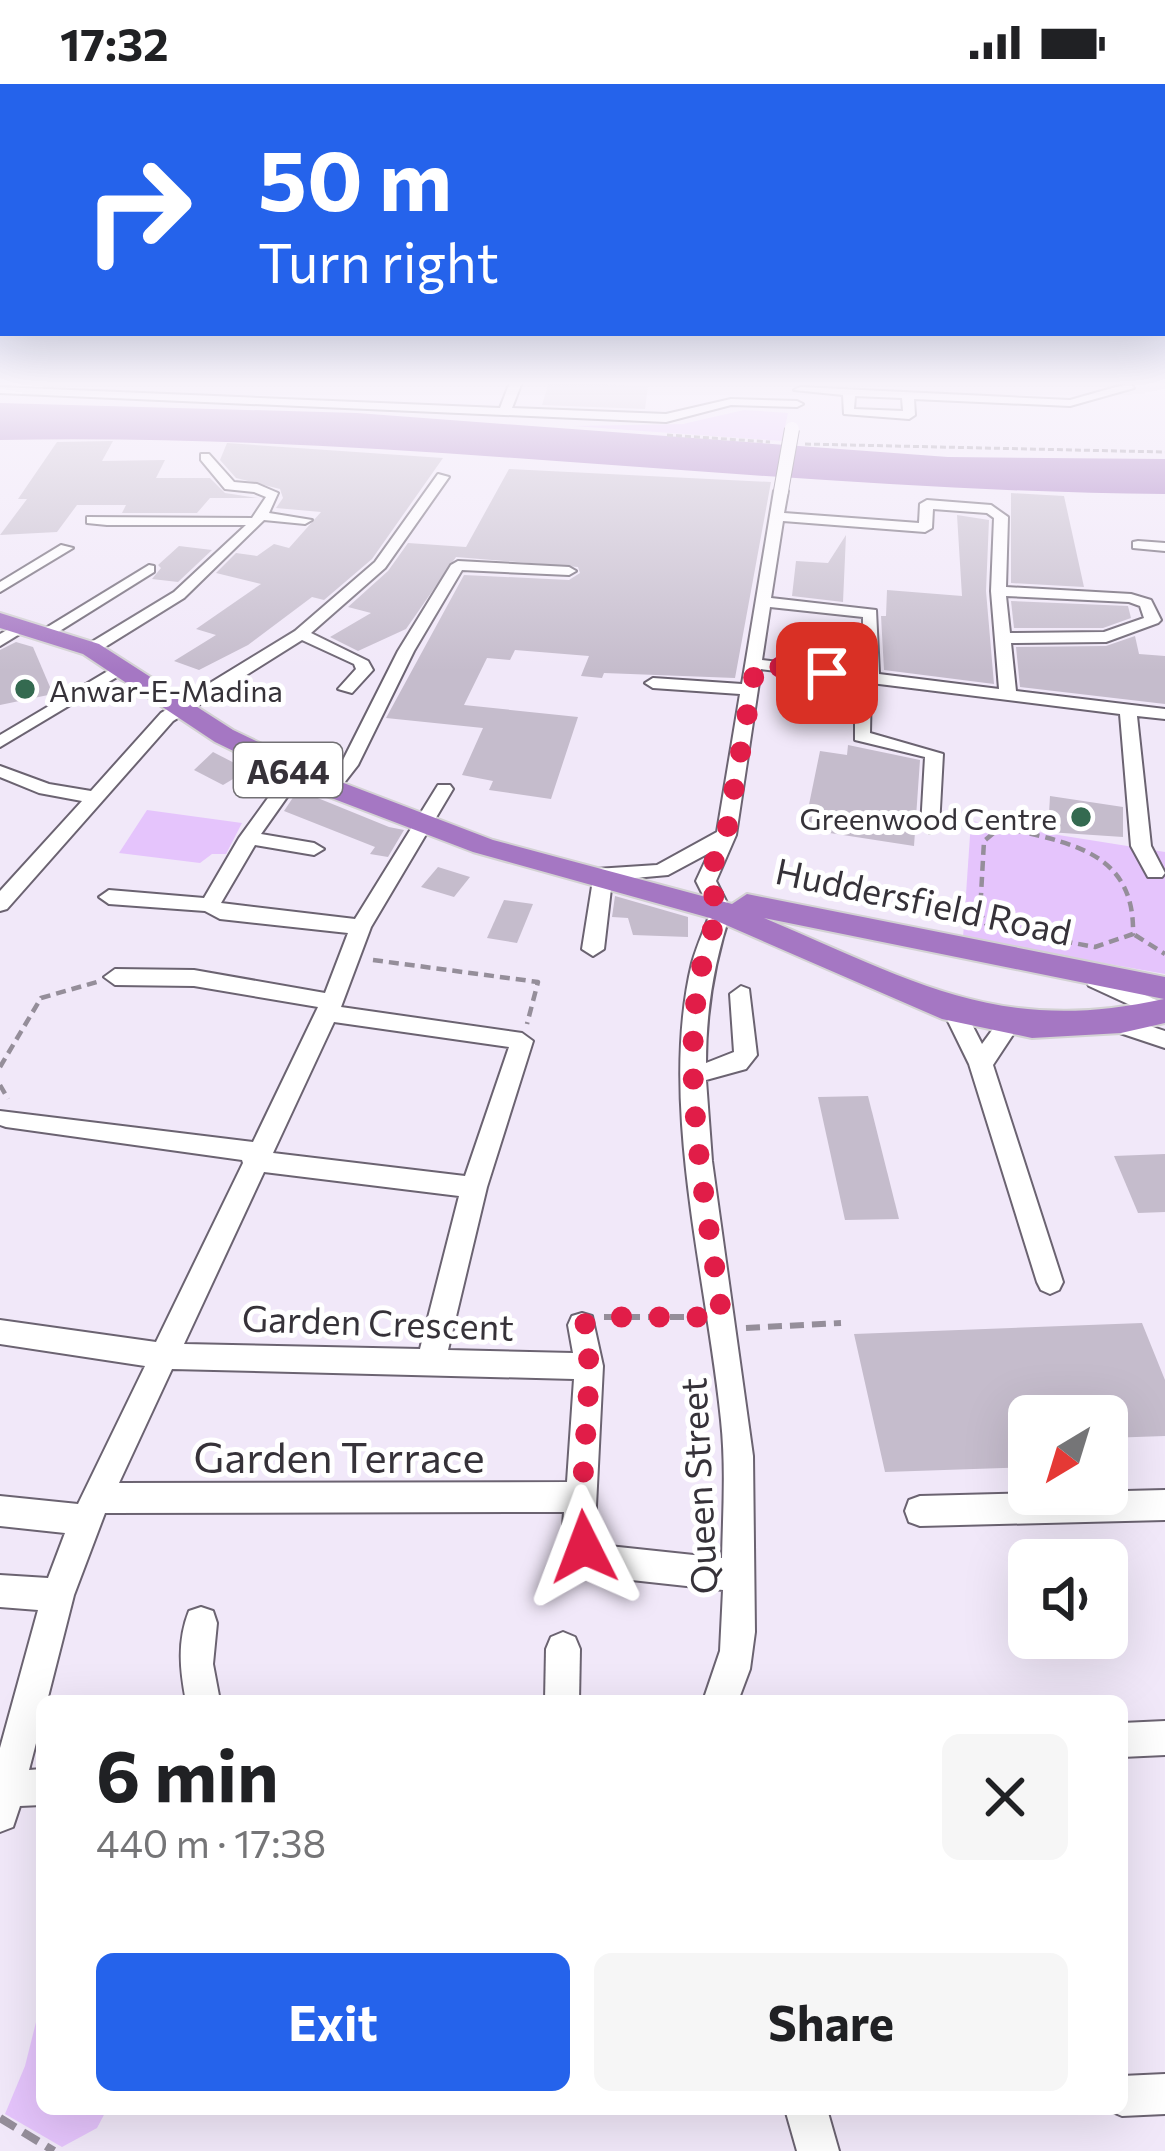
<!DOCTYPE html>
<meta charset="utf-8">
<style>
body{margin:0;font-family:Commissioner,sans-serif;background:#f6f6f6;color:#202124;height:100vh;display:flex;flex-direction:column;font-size:45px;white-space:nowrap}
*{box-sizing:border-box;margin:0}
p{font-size:39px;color:#757577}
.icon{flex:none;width:66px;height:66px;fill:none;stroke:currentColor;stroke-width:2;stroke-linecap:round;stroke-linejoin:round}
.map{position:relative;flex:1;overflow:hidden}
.panel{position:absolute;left:36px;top:1611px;width:1092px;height:420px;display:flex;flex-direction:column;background:#fff;border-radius:18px;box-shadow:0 12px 48px #0002}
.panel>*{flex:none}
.hud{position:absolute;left:0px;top:0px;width:1167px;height:252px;box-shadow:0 12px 48px #0002;background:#2563eb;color:#fff;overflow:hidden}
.needle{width:78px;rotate:218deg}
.fabs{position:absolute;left:1008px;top:1311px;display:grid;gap:24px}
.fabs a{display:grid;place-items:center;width:120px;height:120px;border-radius:18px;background:#fff;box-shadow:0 12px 48px #0002;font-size:60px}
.pin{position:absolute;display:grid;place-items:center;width:102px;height:102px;color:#fff;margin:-51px;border-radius:24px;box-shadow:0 6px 18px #0006}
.me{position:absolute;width:132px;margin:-66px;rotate:357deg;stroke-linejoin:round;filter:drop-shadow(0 0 9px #0008)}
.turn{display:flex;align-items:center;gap:42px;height:252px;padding:0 60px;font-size:54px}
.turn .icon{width:156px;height:156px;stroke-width:2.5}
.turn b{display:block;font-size:84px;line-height:102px}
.round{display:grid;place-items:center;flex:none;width:126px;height:126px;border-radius:18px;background:#f6f6f6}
.headline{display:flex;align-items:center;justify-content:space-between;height:204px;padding:0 60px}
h1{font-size:72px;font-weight:700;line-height:90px}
.cta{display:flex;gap:24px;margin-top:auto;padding:24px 60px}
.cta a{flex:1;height:138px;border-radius:18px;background:#2563eb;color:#fff;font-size:48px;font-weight:700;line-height:138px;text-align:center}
.cta a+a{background:#f6f6f6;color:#202124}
.status{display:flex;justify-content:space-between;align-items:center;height:84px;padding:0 60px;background:#fff;direction:ltr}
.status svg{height:33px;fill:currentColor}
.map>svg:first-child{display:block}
.green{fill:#e5c4fc}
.water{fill:#a67cc1}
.building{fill:#c5bccc}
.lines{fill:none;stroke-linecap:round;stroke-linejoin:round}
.minor-casing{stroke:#6b6371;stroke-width:4}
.highway-casing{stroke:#d3d2d3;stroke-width:4}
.path-far3{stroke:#958e9a;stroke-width:3;stroke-dasharray:6 3;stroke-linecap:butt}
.path-far2{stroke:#958e9a;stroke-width:4.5;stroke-dasharray:10 6;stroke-linecap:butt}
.path-far1{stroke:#958e9a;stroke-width:6;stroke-dasharray:14 8;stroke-linecap:butt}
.path{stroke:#958e9a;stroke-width:8;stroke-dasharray:18 9;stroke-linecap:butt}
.minor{fill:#fff;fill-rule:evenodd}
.highway{fill:#a577c3;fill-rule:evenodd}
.minor-bridge-casing{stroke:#6b6371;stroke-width:16;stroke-linecap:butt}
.minor-bridge{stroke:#fff;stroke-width:14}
.route{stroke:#e11d48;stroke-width:21;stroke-dasharray:0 37.8}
.poi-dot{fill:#346a50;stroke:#fff;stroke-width:4.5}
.labels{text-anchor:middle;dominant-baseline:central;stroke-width:10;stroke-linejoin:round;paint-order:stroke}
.far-poi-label{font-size:30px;fill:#363239;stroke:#fff;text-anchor:start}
.shield{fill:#fff;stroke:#727074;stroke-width:3}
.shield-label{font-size:33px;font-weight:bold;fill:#363239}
.street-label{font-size:36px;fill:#363239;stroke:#fff}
.near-street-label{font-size:42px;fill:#363239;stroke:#fff}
</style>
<div class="status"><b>17:32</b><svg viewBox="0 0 49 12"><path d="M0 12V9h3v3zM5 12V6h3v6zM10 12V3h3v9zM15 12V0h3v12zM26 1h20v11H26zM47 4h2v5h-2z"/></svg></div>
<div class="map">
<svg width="1165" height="2067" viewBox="0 0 1165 2067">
<rect width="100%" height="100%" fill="#f1e8f9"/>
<g class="green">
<polygon points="744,326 788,329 782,357 573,342 683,340"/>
<polygon points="147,726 242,739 226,770 212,770 200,779 119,769"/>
<polygon points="971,737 1165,768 1165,890 963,854"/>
<polygon points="42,1914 42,2025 107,2025 97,2044 62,2063 5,2030 25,1982"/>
</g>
<path class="water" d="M0 319 357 329 948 373 1165 375V410C776 407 390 348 0 356Z"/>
<g class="building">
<polygon points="549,298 648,302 645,325 542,321"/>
<polygon points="113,357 102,377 165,376 156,394 210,394 225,409 258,414 210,414 197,429 122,429 126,421 77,421 57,448 0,451 27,415 18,415 57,358"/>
<polygon points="227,359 443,374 372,475 324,516 312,513 248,561 199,586 174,577 216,551 196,545 261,500 216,489 236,469 257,472 274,460 289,464 321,428 276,424 283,414 280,405 236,394 220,376"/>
<polygon points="509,385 771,398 735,594 604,589 602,594 581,592 589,572 515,566 510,576 487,574 464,621 578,633 551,715 489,706 493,697 462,691 483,644 386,634 464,491 569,496 580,489 578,483 456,473 406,545 358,567 330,553 371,529 348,523 388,487 408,459 466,463"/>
<polygon points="1011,409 1064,412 1084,503 1011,499"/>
<polygon points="957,431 989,436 986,507 994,600 884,586 881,532 886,532 887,506 962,512"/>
<polygon points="846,451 843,518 792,512 796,477 828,479"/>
<polygon points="179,462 212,466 178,498 152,495 161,484 158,481"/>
<polygon points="1011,517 1128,522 1131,534 1103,544 1014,544"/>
<polygon points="1135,552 1139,570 1165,572 1165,620 1020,603 1016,563 1106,562"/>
<polygon points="16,558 33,563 53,610 0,621 0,566"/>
<polygon points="848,661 920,676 914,762 804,745 820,667 847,671"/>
<polygon points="213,668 248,686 223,701 194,686"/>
<polygon points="298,706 389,743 404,746 388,773 370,770 375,763 284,727"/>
<polygon points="1050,712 1123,723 1123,753 1048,748"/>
<polygon points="438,783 470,793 454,813 421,803"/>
<polygon points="615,812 688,833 688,853 633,851 628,834 612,833"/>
<polygon points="504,816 533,820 517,859 487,854"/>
<polygon points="868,1012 899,1135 845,1136 818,1013"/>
<polygon points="1165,1070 1165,1128 1138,1129 1114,1072"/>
<polygon points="1142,1239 1165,1296 1165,1352 1107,1354 1107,1332 1029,1332 1029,1383 885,1388 854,1250"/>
</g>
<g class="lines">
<defs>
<g id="minor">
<polygon points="510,298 522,298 512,324 666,330 731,315 797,317 803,320 797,323 731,321 666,338 0,309 0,303 500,324"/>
<path d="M1130 299 1134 304 1070 322 914 315 915 331 909 335 844 330 843 311 794 306 800 303 1070 316ZM855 312 902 314 903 327 854 325Z"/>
<polygon points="201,370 209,370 234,398 257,400 278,409 269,429 312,436 305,440 264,436 184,514 97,568 85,568 85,562 174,508 246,441 107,441 87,439 87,433 252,434 266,413 254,408 225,405 201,376"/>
<polygon points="438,390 449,393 385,484 311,549 368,577 373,586 352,609 338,605 356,585 354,580 302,556 173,637 7,825 0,827 0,807 82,717 39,709 0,693 0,682 49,700 91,707 161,629 295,547 375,478"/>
<path d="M781 403 788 407 784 429 919 439 920 420 927 416 991 421 1008 433 1006 503 1131 510 1151 516 1161 536 1158 539 1106 558 1011 559 1016 607 1165 625V635L1137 632 1151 762 1165 789 1162 793H1148L1131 762 1120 630 871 599 870 649 943 670 939 743 930 749 921 743 925 673 855 656V597L761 585 736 751 716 797 731 827C714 878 706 925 706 979L734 968 730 910 741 902 749 905 757 971 746 985 706 996 712 1077 753 1372 755 1548 750 1585 738 1617H703L720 1567 723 1506 604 1493 573 1475 563 1442 564 1428 105 1429 74 1511 47 1617H42V1636L29 1686 42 1685V1721L20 1722 13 1743 0 1748V1664L38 1526 0 1523V1491L48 1494 65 1449 0 1442V1412L78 1420 145 1282 0 1260V1236L156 1258 243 1079 242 1076 6 1043 0 1041V1027L253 1058 318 923 194 902 115 901 104 893 115 885 194 886 325 909 348 849 220 835 205 827 109 820 99 813 109 806 204 814 239 754 289 685 295 684 304 689 261 750 314 759 324 765 314 771 255 761 221 819 355 835 438 701H450L453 705 371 843 341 923 522 949 533 957 487 1103 448 1266 573 1269 568 1241 572 1232 582 1229 592 1232 603 1282 595 1442 597 1454 609 1462 722 1474C723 1428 726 1382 721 1336 707 1195 658 1019 692 879 697 861 705 844 711 827L696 797 709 769 668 791 612 796 604 865 593 872 582 865 593 796 586 791 596 785 657 781 717 748 740 610 653 604 645 599 653 594 742 600 774 407ZM933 425 987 429 994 434 991 507 999 605 879 590 876 526 771 514 783 437 925 448 932 444ZM1006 512 1129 518 1140 522 1144 534 1104 548 1010 549ZM770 523 863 533V588L762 576ZM334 938 509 963 465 1092 273 1069ZM264 1088 459 1112 420 1265 184 1260ZM172 1285 574 1295 567 1398 119 1399Z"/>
<polygon points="1138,457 1165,459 1165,467 1133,464 1133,458"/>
<polygon points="61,461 73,464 0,508 0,498"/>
<polygon points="458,477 569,483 576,487 569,491 462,486 414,567 358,681 337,708 325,708 322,704 341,680 398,567 451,481"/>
<polygon points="149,481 154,482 154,488 50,553 36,550"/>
<polygon points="18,540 31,543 0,562 0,550"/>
<polygon points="118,581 132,584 0,663 0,651"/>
<polygon points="1097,889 1165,920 1165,937 1089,902 1086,897"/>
<polygon points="954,919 962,921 982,960 1001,934 1009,932 1020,940 993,981 1063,1198 1059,1206 1050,1210 1041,1206 1037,1198 969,980 943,927"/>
<polygon points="1113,930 1165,947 1165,964 1105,944 1102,938 1105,932"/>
<polygon points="1165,1406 1165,1436 920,1442 909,1438 905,1427 909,1416 920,1412"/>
<path d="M201 1523 213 1527 217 1539 213 1580 220 1617H186C180 1586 177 1557 189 1527Z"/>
<polygon points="563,1548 575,1553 580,1565 579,1617 545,1617 546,1565 551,1553"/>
<polygon points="1165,1637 1165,1671 1122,1673 1122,1639"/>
<polygon points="1165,1990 1165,2030 1122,2032 1108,2026 1122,2025 1122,1992"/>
<polygon points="785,2025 827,2025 839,2067 797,2067"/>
</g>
<path id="highway" d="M0 529 99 560 233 646 341 698 493 756 732 820 747 810 1165 893V939L1121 949 1032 954 942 935 710 834 473 768 321 710 215 658 83 570 0 544ZM764 834 1164 915C998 952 912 896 764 834Z"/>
</defs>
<use href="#minor" class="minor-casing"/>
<use href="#highway" class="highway-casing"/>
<g class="path-far3">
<polyline points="667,351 770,358"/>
<polyline points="805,360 1165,368"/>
<polyline points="995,748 1024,748"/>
</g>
<g class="path-far2">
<path d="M1014 746C1078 760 1135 773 1133 850L1095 863 988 843 980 829 984 757 996 747Z"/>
<polyline points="1135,851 1165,870"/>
<polyline points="373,876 538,898 527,940"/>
<polyline points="0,983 41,914 97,898"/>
<polyline points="0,1001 8,1015"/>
</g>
<g class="path-far1">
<polyline points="604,1233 695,1233"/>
<polyline points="746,1244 841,1239"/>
</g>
<polyline class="path" points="0,2034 54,2067"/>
<use href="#minor" class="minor"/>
<use href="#highway" class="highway"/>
<defs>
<polyline id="minor-bridge" points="781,407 792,345"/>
</defs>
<use href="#minor-bridge" class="minor-bridge-casing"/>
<use href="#minor-bridge" class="minor-bridge"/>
</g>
<linearGradient id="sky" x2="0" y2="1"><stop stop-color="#8d9ed8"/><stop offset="0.51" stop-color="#f9f5fc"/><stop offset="1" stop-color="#f9f5fc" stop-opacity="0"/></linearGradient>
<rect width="1165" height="587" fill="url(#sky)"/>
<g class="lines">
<path class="route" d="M584 1463 580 1442 590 1282 582 1241 601 1233H722C706 1114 666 936 721 826L706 796 726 751 756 580 827 589"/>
</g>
<g class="poi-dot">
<circle cx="25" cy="605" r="12"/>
<circle cx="1081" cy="733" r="12"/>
</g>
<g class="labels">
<g class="far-poi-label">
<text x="49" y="605">Anwar-E-Madina</text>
<text x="1057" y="733" text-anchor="end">Greenwood Centre</text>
</g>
<rect class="shield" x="234" y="659" width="108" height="54" rx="9"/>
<g class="shield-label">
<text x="288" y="686">A644</text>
</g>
<g class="street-label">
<text transform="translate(924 816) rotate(12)">Huddersfield Road</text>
<text transform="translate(378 1237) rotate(2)">Garden Crescent</text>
<text transform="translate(697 1402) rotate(-93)">Queen Street</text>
</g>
<g class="near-street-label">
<text x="339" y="1372">Garden Terrace</text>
</g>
</g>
</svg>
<div class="fabs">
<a><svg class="needle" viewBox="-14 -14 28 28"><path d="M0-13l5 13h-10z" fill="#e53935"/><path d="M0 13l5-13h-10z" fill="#757577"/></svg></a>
<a><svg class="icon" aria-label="sound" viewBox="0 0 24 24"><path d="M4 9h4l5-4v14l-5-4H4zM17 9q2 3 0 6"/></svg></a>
</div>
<div class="pin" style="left:827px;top:589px;background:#d93025"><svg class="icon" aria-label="arrive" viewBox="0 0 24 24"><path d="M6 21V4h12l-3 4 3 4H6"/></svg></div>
<svg class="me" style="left:584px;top:1463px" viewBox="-20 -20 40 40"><path d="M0-17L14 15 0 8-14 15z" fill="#e11d48" stroke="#fff" stroke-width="4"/></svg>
<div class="hud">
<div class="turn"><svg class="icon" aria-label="right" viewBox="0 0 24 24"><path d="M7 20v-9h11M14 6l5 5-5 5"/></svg><div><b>50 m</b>Turn right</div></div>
</div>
<section class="panel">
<div class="headline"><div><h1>6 min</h1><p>440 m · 17:38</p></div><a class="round"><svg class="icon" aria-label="close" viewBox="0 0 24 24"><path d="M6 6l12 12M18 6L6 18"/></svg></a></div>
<div class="cta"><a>Exit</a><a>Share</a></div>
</section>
</div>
